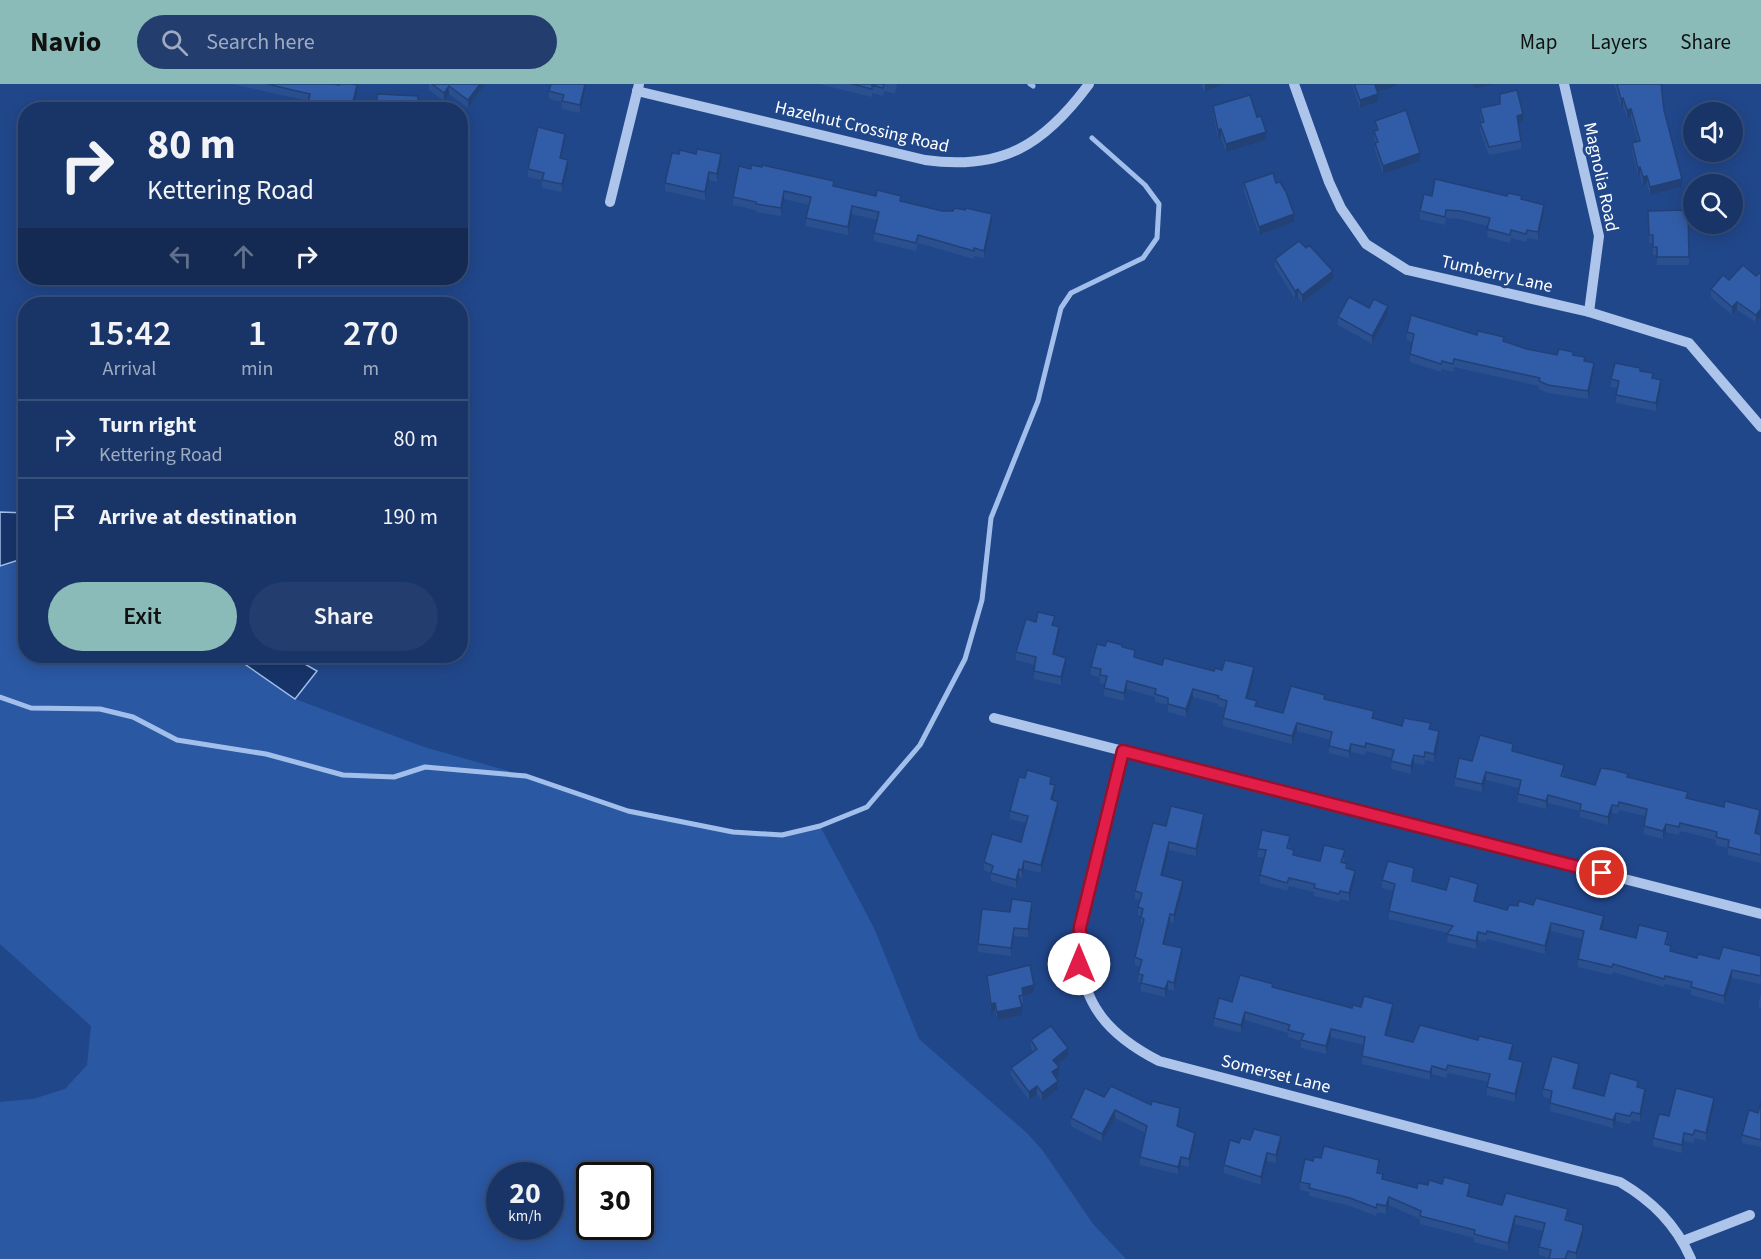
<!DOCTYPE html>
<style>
body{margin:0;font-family:"Source Sans 3",sans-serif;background:#223d6e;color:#f1f3f6;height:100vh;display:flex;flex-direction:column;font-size:22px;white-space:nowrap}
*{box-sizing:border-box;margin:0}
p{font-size:20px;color:#9fabc0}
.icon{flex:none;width:33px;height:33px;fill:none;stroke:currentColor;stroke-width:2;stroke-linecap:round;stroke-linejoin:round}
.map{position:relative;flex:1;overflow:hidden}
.side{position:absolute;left:18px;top:213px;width:450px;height:366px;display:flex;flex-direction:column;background:#193568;border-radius:24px;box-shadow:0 3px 15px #0003,0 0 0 2px #37507c}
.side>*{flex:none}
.guide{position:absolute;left:18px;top:18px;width:450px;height:183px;border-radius:24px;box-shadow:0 3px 15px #0003,0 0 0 2px #37507c;background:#193568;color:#f1f3f6;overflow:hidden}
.buttons{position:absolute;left:1683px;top:18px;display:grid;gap:12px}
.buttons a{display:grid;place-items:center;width:60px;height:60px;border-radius:50%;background:#193568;box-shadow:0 3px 15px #0003,0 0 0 2px #37507c;font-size:30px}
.speed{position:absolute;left:486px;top:1078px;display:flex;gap:12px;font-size:30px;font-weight:700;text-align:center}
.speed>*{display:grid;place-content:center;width:78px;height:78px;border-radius:50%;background:#193568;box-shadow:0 3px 15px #0003,0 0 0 2px #37507c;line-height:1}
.speed small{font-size:15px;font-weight:400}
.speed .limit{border:3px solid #111;border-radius:9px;background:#fff;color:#111}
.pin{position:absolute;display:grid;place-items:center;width:51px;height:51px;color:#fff;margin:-26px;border:3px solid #fff;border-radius:50%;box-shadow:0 2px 6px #0007}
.me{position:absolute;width:66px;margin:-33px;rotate:0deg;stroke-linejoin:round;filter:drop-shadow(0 0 4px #0008)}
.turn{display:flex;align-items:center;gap:21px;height:126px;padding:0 30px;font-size:27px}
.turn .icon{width:78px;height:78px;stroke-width:2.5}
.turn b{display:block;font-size:42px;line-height:51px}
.lanes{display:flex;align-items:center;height:57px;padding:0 30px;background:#0003;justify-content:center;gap:30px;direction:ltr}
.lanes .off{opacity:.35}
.eta{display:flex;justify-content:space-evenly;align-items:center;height:102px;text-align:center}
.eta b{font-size:36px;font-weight:600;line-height:42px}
.action{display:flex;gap:12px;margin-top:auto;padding:12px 30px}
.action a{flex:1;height:69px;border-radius:36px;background:#8bbbb9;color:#111;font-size:24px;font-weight:600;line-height:69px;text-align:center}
.action a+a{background:#223d6e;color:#f1f3f6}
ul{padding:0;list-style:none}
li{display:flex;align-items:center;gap:18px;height:78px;padding:0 30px;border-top:2px solid #37507c}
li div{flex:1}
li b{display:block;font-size:22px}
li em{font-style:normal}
header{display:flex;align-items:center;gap:36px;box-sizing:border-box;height:84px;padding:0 30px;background:#8bbbb9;color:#111}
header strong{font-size:28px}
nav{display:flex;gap:33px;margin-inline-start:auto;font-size:21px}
.search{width:420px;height:54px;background:#223d6e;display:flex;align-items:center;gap:15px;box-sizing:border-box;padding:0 21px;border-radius:33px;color:#9fabc0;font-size:22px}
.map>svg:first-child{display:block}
.green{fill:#2b58a3;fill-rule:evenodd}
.water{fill:#17346a;stroke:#a2bfec;stroke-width:1.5}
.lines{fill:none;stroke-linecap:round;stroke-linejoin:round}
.stream{stroke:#a2bfec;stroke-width:5}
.minor{stroke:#aec5eb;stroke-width:10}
.wall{fill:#2a5090}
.shaded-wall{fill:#224176}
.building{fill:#315da8;stroke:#224176;stroke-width:1.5}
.route-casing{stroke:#92132f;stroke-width:15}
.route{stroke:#e11d48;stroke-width:10}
.labels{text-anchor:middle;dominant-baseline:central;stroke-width:6;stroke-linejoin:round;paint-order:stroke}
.street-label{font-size:18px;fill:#fff;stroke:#21478b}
</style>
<header>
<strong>Navio</strong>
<div class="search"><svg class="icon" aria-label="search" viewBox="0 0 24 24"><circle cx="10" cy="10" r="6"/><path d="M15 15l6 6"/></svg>Search here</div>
<nav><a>Map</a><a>Layers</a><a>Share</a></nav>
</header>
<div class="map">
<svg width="1761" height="1175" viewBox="0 0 1761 1175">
<rect width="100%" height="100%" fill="#21478b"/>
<path class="green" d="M25 474 26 572H233L295 615 424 663 526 692 628 727 733 748 782 751 820 742 874 844 919 955 1027 1049 1043 1067 1093 1140 1126 1175H0V1018L33 1015 65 1005 87 981 91 942 0 860V482ZM500 1092H550V1143H500ZM590 1092H640V1143H590Z"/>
<g class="water">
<polygon points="0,428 26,429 25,474 0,482"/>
<polygon points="233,572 291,572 317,587 295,615"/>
</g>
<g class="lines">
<g class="stream">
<polyline points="1030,0 1033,2"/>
<polyline points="0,613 31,624 100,625 133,633 177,656 266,670 343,691 394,693 425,683 526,692 628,727 733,748 782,751 820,742 867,723 920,661 965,575 982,516 991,434 1038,317 1061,224 1071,209 1143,174 1157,154 1159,120 1145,101 1092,54"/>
</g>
<g class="minor">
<polyline points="1294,0 1329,98 1341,124 1366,160 1407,186 1589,228 1689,259 1761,343"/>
<polyline points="1564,0 1599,152 1589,228"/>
<path d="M637 7 925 76C1002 87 1044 61 1089 0"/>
<polyline points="610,118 639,0"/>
<polyline points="994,634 1761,830"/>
<path d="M1123 667 1078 860C1081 920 1108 951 1159 977L1620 1098C1652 1117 1676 1140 1691 1175"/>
<polyline points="1683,1157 1750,1131"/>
</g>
</g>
<g class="wall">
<polygon points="232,0 334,0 357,9 353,26 307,26 308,17"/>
<polygon points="429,0 485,0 468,24 449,10 444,17 429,6"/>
<polygon points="819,0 897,0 895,10 884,7 883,12 872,9 872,13"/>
<polygon points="1201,0 1224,0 1205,8"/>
<polygon points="1352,0 1396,0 1396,2 1377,9 1378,18 1360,24"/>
<polygon points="1614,0 1661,0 1664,26 1682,103 1650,111 1647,100 1643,101 1640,91 1638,92 1632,67 1632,59 1638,57 1631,33 1627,34 1623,22 1621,23"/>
<polygon points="585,6 580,29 562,25 562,18 549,15 549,7"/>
<polygon points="1213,22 1257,33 1266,56 1226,68 1221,53 1218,54 1213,30"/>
<polygon points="1480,24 1523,38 1518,39 1521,57 1521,65 1489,71 1480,47 1480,39 1482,39 1480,32"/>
<polygon points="1375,37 1420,77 1383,90 1375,66 1374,47 1376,47"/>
<polygon points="565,57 562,74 568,84 562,108 542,104 542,96 528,93 528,85"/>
<polygon points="721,78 717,98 709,96 705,116 665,107 665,99"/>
<polygon points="1244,99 1294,138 1259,151 1244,107"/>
<polygon points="834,102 992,138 984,174 974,172 974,175 918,159 916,167 874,157 874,149 877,136 852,130 848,151 806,142 806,134 809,121 784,115 781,132 756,128 756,126 733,121 733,113"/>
<polygon points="1522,116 1544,129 1538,156 1527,154 1526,158 1511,154 1510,159 1487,153 1488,142 1460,135 1446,134 1445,141 1420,135 1420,127"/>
<polygon points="1688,126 1689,181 1657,181 1657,171 1653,171 1653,159 1649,159 1648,127"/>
<polygon points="1275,175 1333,195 1302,219 1298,213 1295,215 1275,183"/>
<polygon points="1761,190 1761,233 1756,238 1737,226 1732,231 1711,213 1711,205 1729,196 1756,192"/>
<polygon points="1369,224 1388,230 1372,260 1338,241 1338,233"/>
<polygon points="1407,248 1477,251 1504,257 1527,265 1557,271 1573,271 1585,277 1594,287 1588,315 1548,309 1539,305 1539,302 1454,283 1453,288 1442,285 1441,288 1410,278 1410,270 1413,258 1407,256"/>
<polygon points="1640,287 1653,294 1661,304 1656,327 1616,319 1616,311 1617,304 1611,303 1611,295"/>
<polygon points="1055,540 1054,542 1059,551 1055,571 1066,582 1061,601 1034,595 1035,581 1016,576 1016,568"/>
<polygon points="1122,563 1135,573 1162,581 1254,591 1248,614 1257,623 1283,629 1325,616 1374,634 1402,642 1431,645 1439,655 1434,678 1425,676 1424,681 1414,679 1411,690 1391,685 1392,674 1366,667 1365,671 1351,668 1349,674 1329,669 1329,662 1331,656 1297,647 1292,660 1223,642 1223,634 1225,624 1218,622 1218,620 1193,613 1186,633 1168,628 1168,621 1155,618 1155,613 1127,605 1124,617 1104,612 1105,600 1100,599 1100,593 1091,591 1091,583"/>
<polygon points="1513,668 1564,689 1563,693 1595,701 1628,694 1688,714 1760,734 1757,750 1761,751 1761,779 1728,771 1728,764 1716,761 1716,756 1697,751 1680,747 1679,751 1666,748 1663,755 1644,750 1644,742 1646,732 1619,726 1618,730 1612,729 1608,741 1580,733 1580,727 1548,719 1546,725 1518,718 1518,710 1519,704 1486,696 1482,708 1455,702 1455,694 1472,677"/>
<polygon points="1051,700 1055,709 1053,716 1058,725 1041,789 1024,785 1022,794 1019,793 1016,804 991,797 991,789 984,786 984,778 1021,758 1026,739 1010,735 1010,727"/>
<polygon points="1204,738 1196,772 1169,766 1162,792 1183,805 1174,839 1170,838 1165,860 1182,872 1174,907 1168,905 1165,913 1141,907 1141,899 1138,898 1138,890 1140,883 1135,881 1135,873 1143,842 1141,840 1141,832 1138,831 1138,823 1140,816 1135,815 1135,807 1166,742"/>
<polygon points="1290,760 1289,765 1294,771 1320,777 1345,774 1343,779 1355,795 1349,817 1340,815 1339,818 1314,812 1314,808 1289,802 1287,807 1260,799 1260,791 1264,774 1258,773 1258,765"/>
<polygon points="1414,792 1413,797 1446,806 1478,808 1476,818 1507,826 1604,840 1602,845 1636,854 1668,856 1666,861 1671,867 1697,874 1719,875 1761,872 1761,900 1732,894 1724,920 1691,911 1691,906 1665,900 1664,903 1613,888 1612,891 1578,883 1578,875 1583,855 1556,848 1551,847 1545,870 1487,855 1486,858 1478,856 1476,865 1447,858 1448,849 1389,835 1389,827 1394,807 1382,804 1382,796"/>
<polygon points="1032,826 1028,853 1014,852 1011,872 978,868 978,860 1010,828"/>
<polygon points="987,892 1034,909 1023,912 1023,919 1021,920 1022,931 997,936 995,927 991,928 987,900"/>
<polygon points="1273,903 1352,924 1361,923 1393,928 1387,952 1413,958 1513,968 1511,976 1523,986 1515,1018 1487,1011 1487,1003 1489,998 1448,989 1446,994 1432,990 1430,996 1362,980 1362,972 1364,961 1331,953 1326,970 1301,964 1301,957 1288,953 1288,949 1245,936 1241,949 1214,942 1214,934 1232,918"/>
<polygon points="1761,909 1761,925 1759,925 1759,917"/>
<polygon points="1031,956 1068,972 1057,981 1059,991 1056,993 1058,1005 1042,1017 1037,1010 1029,1016 1011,992 1011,984 1033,968 1031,964"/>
<polygon points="1579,988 1575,1005 1604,1012 1638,1003 1645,1013 1640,1038 1632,1036 1630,1040 1616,1037 1613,1044 1550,1027 1551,1015 1543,1013 1543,1005"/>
<polygon points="1104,1013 1151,1021 1180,1032 1178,1043 1195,1057 1189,1083 1181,1081 1178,1090 1140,1081 1140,1073 1146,1049 1115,1034 1102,1058 1071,1042 1071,1034"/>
<polygon points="1761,1017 1761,1063 1742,1059 1742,1051 1758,1029"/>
<polygon points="1714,1022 1706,1057 1695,1054 1693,1059 1684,1057 1682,1069 1653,1062 1653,1054 1669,1032"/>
<polygon points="1250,1056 1281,1059 1276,1079 1267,1077 1261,1101 1224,1089 1224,1081 1239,1059"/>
<polygon points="1313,1077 1379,1084 1378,1089 1383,1096 1417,1104 1470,1108 1469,1113 1502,1121 1568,1133 1567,1137 1583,1153 1577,1175 1549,1174 1539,1171 1539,1163 1543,1147 1515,1140 1508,1167 1474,1158 1474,1154 1420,1140 1420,1135 1389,1121 1386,1130 1377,1128 1376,1132 1350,1122 1309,1112 1309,1108 1300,1106 1300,1098"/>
</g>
<g class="shaded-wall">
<polygon points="480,0 485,0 468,24 468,16"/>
<polygon points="585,0 585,6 580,29 580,21"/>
<polygon points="1205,0 1224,0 1205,8"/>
<polygon points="1379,0 1396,0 1396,2 1375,9 1375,1"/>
<polygon points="1473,0 1494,0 1473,5"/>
<polygon points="357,1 357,9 353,26 351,26"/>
<polygon points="449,2 449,10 444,17 444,9"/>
<polygon points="1378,10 1378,18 1360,24 1360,16"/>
<polygon points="1623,14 1623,22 1621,23 1621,15"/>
<polygon points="1631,25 1631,33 1627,34 1627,26"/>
<polygon points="1523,30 1523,38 1517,40 1517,32"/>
<polygon points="1221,45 1221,53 1218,54 1218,46"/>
<polygon points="1266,48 1266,56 1226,68 1226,60"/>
<polygon points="565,50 565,57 560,82 560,74"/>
<polygon points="1420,69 1420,77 1383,90 1383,82"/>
<polygon points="721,70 721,78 717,98 717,90"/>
<polygon points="568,76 568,84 562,108 562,100"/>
<polygon points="1640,83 1640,91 1638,92 1638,84"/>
<polygon points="709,88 709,96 705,116 705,108"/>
<polygon points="1647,92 1647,100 1643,101 1643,93"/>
<polygon points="1682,95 1682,103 1650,111 1650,103"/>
<polygon points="784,107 784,115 781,132 781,124"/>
<polygon points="1544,121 1544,129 1538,156 1538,148"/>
<polygon points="852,122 852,130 848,151 848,143"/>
<polygon points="992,130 992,138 984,174 984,167"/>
<polygon points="1294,130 1294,138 1259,151 1259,143"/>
<polygon points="1333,187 1333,195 1302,219 1302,211"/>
<polygon points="1298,205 1298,213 1295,215 1295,207"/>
<polygon points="1737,218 1737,226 1732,231 1732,223"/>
<polygon points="1388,222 1388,230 1372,260 1372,252"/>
<polygon points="1761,225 1761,233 1756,238 1756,231"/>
<polygon points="1594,279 1594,287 1588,315 1588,307"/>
<polygon points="1661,296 1661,304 1656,327 1656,319"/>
<polygon points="1059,543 1059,551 1053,578 1053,570"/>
<polygon points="1066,574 1066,582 1061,601 1061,593"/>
<polygon points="1254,583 1254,591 1246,622 1246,614"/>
<polygon points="1127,597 1127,605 1124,617 1124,609"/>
<polygon points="1193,605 1193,613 1186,633 1186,625"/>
<polygon points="1297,639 1297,647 1292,660 1292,652"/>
<polygon points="1439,647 1439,655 1434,678 1434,670"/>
<polygon points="1351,660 1351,668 1349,674 1349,667"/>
<polygon points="1414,671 1414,679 1411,690 1411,682"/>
<polygon points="1486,688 1486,696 1482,708 1482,700"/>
<polygon points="1055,701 1055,709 1051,723 1051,715"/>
<polygon points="1548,711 1548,719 1546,725 1546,717"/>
<polygon points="1058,718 1058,725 1041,789 1041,781"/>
<polygon points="1612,721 1612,729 1608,741 1608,733"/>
<polygon points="1760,726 1760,734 1755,757 1755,749"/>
<polygon points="1204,730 1204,738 1196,772 1196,765"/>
<polygon points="1666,740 1666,748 1663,755 1663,747"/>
<polygon points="1169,758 1169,766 1161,799 1161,791"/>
<polygon points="1024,777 1024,785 1022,794 1022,786"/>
<polygon points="1019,785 1019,793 1016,804 1016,796"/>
<polygon points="1355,787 1355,795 1349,817 1349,809"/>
<polygon points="1183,797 1183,805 1174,839 1174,831"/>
<polygon points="1478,800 1478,808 1474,825 1474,817"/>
<polygon points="1032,818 1032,826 1028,853 1028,845"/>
<polygon points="1170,830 1170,838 1163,867 1163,860"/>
<polygon points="1604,832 1604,840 1600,853 1600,845"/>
<polygon points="1551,839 1551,847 1545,870 1545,862"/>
<polygon points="1014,844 1014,852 1011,872 1011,864"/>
<polygon points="1478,848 1478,856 1476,865 1476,857"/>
<polygon points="1182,864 1182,872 1174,907 1174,899"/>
<polygon points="1732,886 1732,894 1724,920 1724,912"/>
<polygon points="1168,897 1168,905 1165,913 1165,905"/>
<polygon points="1034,901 1034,909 1023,912 1022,904"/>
<polygon points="995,919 995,927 991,928 991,920"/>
<polygon points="1393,920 1393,928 1385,959 1385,951"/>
<polygon points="1022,923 1022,931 997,936 997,928"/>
<polygon points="1245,928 1245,936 1241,949 1241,941"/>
<polygon points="1331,945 1331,953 1326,970 1326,962"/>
<polygon points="1513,960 1513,968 1509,983 1509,975"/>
<polygon points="1068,964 1068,972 1053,984 1053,976"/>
<polygon points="1523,978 1523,986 1515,1018 1515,1010"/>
<polygon points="1579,980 1579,988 1573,1012 1573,1004"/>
<polygon points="1432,982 1432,990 1430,996 1430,988"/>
<polygon points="1059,983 1059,991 1052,996 1052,988"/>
<polygon points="1058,997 1058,1005 1042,1017 1042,1009"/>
<polygon points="1037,1002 1037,1010 1029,1016 1029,1008"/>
<polygon points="1645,1005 1645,1013 1640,1038 1640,1030"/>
<polygon points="1714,1014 1714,1022 1706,1057 1706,1049"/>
<polygon points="1180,1024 1180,1032 1177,1050 1177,1042"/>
<polygon points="1115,1026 1115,1034 1102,1058 1102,1050"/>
<polygon points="1616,1029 1616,1037 1613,1044 1613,1036"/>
<polygon points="1195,1049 1195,1057 1189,1083 1189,1075"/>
<polygon points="1684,1049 1684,1057 1682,1069 1682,1061"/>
<polygon points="1281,1052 1281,1059 1276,1079 1276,1071"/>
<polygon points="1267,1069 1267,1077 1261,1101 1261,1093"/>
<polygon points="1181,1073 1181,1081 1178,1090 1178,1083"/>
<polygon points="1470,1100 1470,1108 1467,1120 1467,1112"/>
<polygon points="1389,1113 1389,1121 1386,1130 1386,1122"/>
<polygon points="1515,1132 1515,1140 1508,1167 1508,1159"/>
<polygon points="1583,1145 1583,1153 1576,1175 1576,1169"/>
</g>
<g class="building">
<polygon points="267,0 334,0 339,1 339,0 352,0 357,1 351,26 315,26 307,23 310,10"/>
<polygon points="432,0 480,0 468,16 449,2 444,9"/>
<polygon points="551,0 585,0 580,21 562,17 564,11 549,7"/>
<polygon points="852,0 884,0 883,4 872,1 872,5"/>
<polygon points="1354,0 1379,0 1375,1 1378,10 1360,16"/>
<polygon points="1617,0 1661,0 1664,26 1682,95 1650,103 1647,92 1643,93 1640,83 1638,84 1632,59 1640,57 1631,25 1627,26 1623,14 1621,15"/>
<polygon points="1517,6 1523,30 1517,32 1521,57 1489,63 1480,39 1484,38 1480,24 1500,20 1500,10"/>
<polygon points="377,10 418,12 418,26 377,26"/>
<polygon points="1250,11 1257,33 1261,32 1266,48 1226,60 1221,45 1218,46 1213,22"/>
<polygon points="1406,26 1420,69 1383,82 1375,59 1378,58 1374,47 1378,46 1375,37"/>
<polygon points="538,43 565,50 560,74 568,76 562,100 542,96 544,89 528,85"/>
<polygon points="697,65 721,70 717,90 709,88 705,108 665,99 672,69 679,70 680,66 696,70"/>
<polygon points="751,81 762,83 762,81 834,97 833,102 876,112 877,106 901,112 900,117 942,127 953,127 954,124 965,126 966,124 992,130 984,167 974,164 974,167 918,151 916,159 874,149 879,128 852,122 848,143 806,134 811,113 784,107 781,124 756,120 756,118 733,113 739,82 751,85"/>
<polygon points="1273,89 1276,99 1280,98 1286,108 1294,130 1259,143 1244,99"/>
<polygon points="1435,95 1507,112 1508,109 1522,112 1521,115 1544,121 1538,148 1527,146 1526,150 1511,146 1510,151 1487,145 1490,134 1460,127 1446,126 1445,133 1420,127 1424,110 1432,112"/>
<polygon points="1688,126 1689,173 1657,173 1657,163 1653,163 1653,151 1649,151 1648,127"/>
<polygon points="1299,157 1306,164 1309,161 1333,187 1302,211 1298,205 1295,207 1275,175"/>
<polygon points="1743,181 1756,192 1759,189 1761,190 1761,225 1756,231 1737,218 1732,223 1711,205 1723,191 1729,196"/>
<polygon points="1349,213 1369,224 1374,215 1388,222 1372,252 1338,233"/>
<polygon points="1411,231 1477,251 1478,247 1504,253 1503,257 1527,265 1557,271 1559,265 1573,268 1573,271 1585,273 1584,277 1594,279 1588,307 1548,301 1539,297 1540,294 1454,275 1453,280 1442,277 1441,280 1410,270 1414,250 1407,248"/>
<polygon points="1615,279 1640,284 1640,287 1653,289 1652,294 1661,296 1656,319 1616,311 1619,297 1611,295"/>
<polygon points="1038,528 1055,532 1052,541 1059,543 1053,570 1066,574 1061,593 1034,587 1036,573 1016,568 1026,535 1036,538"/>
<polygon points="1107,557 1122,561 1122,563 1135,566 1134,573 1162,581 1164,574 1214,587 1215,584 1222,586 1225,576 1254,583 1246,614 1257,617 1255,622 1283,629 1291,602 1325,611 1324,615 1374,627 1372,634 1402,642 1404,634 1431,639 1429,645 1439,647 1434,670 1425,668 1424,673 1414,671 1411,682 1391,677 1394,666 1366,659 1365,663 1351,660 1349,667 1329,662 1332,648 1297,639 1292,652 1223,634 1227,617 1218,614 1219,612 1193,605 1186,625 1168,620 1168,614 1155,610 1156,605 1127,597 1124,609 1104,604 1107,592 1100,591 1101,585 1091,583 1097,560 1105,562"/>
<polygon points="1480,651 1513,660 1512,667 1564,681 1561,692 1595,701 1601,684 1614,686 1628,690 1627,693 1688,708 1686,714 1724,723 1725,717 1760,726 1755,749 1761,751 1761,771 1728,763 1729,756 1716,753 1717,748 1697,743 1680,739 1679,743 1666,740 1663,747 1644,742 1647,725 1619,718 1618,722 1612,721 1608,733 1580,726 1581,720 1548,711 1546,717 1518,710 1521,696 1486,688 1482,700 1455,694 1459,674 1472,677"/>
<polygon points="1027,686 1051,693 1050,700 1055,701 1051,715 1058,718 1041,781 1024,777 1022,786 1019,785 1016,796 991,789 993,782 984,778 992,750 1021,758 1028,732 1010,727 1019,693 1025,694"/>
<polygon points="1171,722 1204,730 1196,765 1169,758 1161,791 1183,797 1174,831 1170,830 1163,860 1182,864 1174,899 1168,897 1165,905 1141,899 1143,891 1138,890 1142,876 1135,873 1144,835 1141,833 1143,825 1138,823 1142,809 1135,807 1153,739 1166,742"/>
<polygon points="1262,746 1290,752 1287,764 1294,766 1293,771 1320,777 1324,761 1345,766 1341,778 1347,780 1346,784 1355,787 1349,809 1340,807 1339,810 1314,804 1315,800 1289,794 1287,799 1260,791 1266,766 1258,765"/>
<polygon points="1388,777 1414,784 1412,797 1446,806 1450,792 1478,800 1474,817 1507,826 1509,821 1518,822 1519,817 1533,821 1536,814 1604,832 1600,845 1636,854 1639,841 1668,848 1665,860 1671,862 1670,867 1697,874 1698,870 1719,875 1723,863 1761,872 1761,892 1732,886 1724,912 1691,903 1692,898 1665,892 1664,895 1613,880 1612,883 1578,875 1584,847 1556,840 1551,839 1545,862 1487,847 1486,850 1478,848 1476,857 1447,850 1453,842 1389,827 1395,800 1382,796"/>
<polygon points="1012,815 1032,818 1028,845 1014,844 1011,864 978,860 982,825 1010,828"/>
<polygon points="1030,881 1034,901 1022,904 1023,911 1019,912 1022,923 997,928 995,919 991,920 987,892"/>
<polygon points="1240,891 1273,900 1272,903 1352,924 1353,921 1361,923 1364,912 1393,920 1385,951 1413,958 1420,941 1478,956 1479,952 1513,960 1509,975 1523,978 1515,1010 1487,1003 1490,990 1448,981 1446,986 1432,982 1430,988 1362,972 1365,953 1331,945 1326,962 1301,956 1304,950 1288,946 1290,941 1245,928 1241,941 1214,934 1219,914 1232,918"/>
<polygon points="1051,942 1068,964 1053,976 1059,983 1052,988 1058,997 1042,1009 1037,1002 1029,1008 1011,984 1037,965 1031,956"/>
<polygon points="1552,972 1579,980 1573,1004 1604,1012 1610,989 1638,997 1637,1003 1645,1005 1640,1030 1632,1028 1630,1032 1616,1029 1613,1036 1550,1019 1552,1007 1543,1005"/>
<polygon points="1111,1002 1151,1021 1152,1017 1180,1024 1177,1042 1195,1049 1189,1075 1181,1073 1178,1083 1140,1073 1147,1042 1115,1026 1102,1050 1071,1034 1085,1004 1104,1013"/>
<polygon points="1676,1004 1714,1014 1706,1049 1695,1046 1693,1051 1684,1049 1682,1061 1653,1054 1659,1030 1669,1032"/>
<polygon points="1761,1017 1761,1056 1742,1051 1749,1026 1758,1029"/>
<polygon points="1254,1045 1281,1052 1276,1071 1267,1069 1261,1093 1224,1081 1230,1056 1239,1059 1241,1054 1250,1056"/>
<polygon points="1324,1062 1379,1076 1377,1089 1383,1090 1382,1095 1417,1104 1418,1099 1428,1101 1429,1096 1442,1100 1444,1093 1470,1100 1467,1112 1502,1121 1506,1109 1568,1125 1565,1136 1583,1141 1583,1145 1576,1169 1568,1167 1565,1175 1549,1175 1551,1166 1539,1163 1545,1139 1515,1132 1508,1159 1474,1150 1475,1146 1420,1132 1421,1127 1389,1113 1386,1122 1377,1120 1376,1124 1350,1114 1309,1104 1310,1100 1300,1098 1305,1075 1313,1077 1314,1073 1321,1074"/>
</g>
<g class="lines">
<defs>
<polyline id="route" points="1079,880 1080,843 1123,667 1602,789"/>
</defs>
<use href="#route" class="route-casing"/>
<use href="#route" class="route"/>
</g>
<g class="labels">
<g class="street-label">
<text transform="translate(862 43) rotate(13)">Hazelnut Crossing Road</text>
<text transform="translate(1601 93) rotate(78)">Magnolia Road</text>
<text transform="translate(1497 190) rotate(13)">Tumberry Lane</text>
<text transform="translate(1276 990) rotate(14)">Somerset Lane</text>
</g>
</g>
</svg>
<div class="buttons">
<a><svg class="icon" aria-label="sound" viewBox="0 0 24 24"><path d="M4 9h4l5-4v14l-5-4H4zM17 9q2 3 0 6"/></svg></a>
<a><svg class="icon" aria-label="search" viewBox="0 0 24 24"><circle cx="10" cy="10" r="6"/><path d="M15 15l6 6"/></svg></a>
</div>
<div class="speed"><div>20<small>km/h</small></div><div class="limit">30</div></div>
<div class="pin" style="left:1602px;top:789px;background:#d93025"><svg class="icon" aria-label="arrive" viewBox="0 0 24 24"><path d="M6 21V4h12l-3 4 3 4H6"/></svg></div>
<svg class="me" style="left:1079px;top:880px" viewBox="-20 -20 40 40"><circle r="19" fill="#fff"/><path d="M0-13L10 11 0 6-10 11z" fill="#e11d48"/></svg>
<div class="guide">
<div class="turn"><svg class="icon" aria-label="right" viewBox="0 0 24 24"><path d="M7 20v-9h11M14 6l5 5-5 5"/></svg><div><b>80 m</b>Kettering Road</div></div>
<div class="lanes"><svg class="icon off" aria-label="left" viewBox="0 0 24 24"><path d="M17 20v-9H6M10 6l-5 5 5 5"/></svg><svg class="icon off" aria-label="ahead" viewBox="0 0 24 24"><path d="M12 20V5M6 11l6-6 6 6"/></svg><svg class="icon" aria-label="right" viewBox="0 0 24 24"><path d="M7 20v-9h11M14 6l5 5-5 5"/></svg></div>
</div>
<section class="side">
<div class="eta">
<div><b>15:42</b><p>Arrival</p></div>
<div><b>1</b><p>min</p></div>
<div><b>270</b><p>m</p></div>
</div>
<ul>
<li><svg class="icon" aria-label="right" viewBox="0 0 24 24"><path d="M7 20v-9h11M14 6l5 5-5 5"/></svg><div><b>Turn right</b><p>Kettering Road</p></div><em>80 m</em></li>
<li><svg class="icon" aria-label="arrive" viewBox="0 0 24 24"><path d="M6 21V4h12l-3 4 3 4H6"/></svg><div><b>Arrive at destination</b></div><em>190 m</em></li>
</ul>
<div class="action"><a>Exit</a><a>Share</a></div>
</section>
</div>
